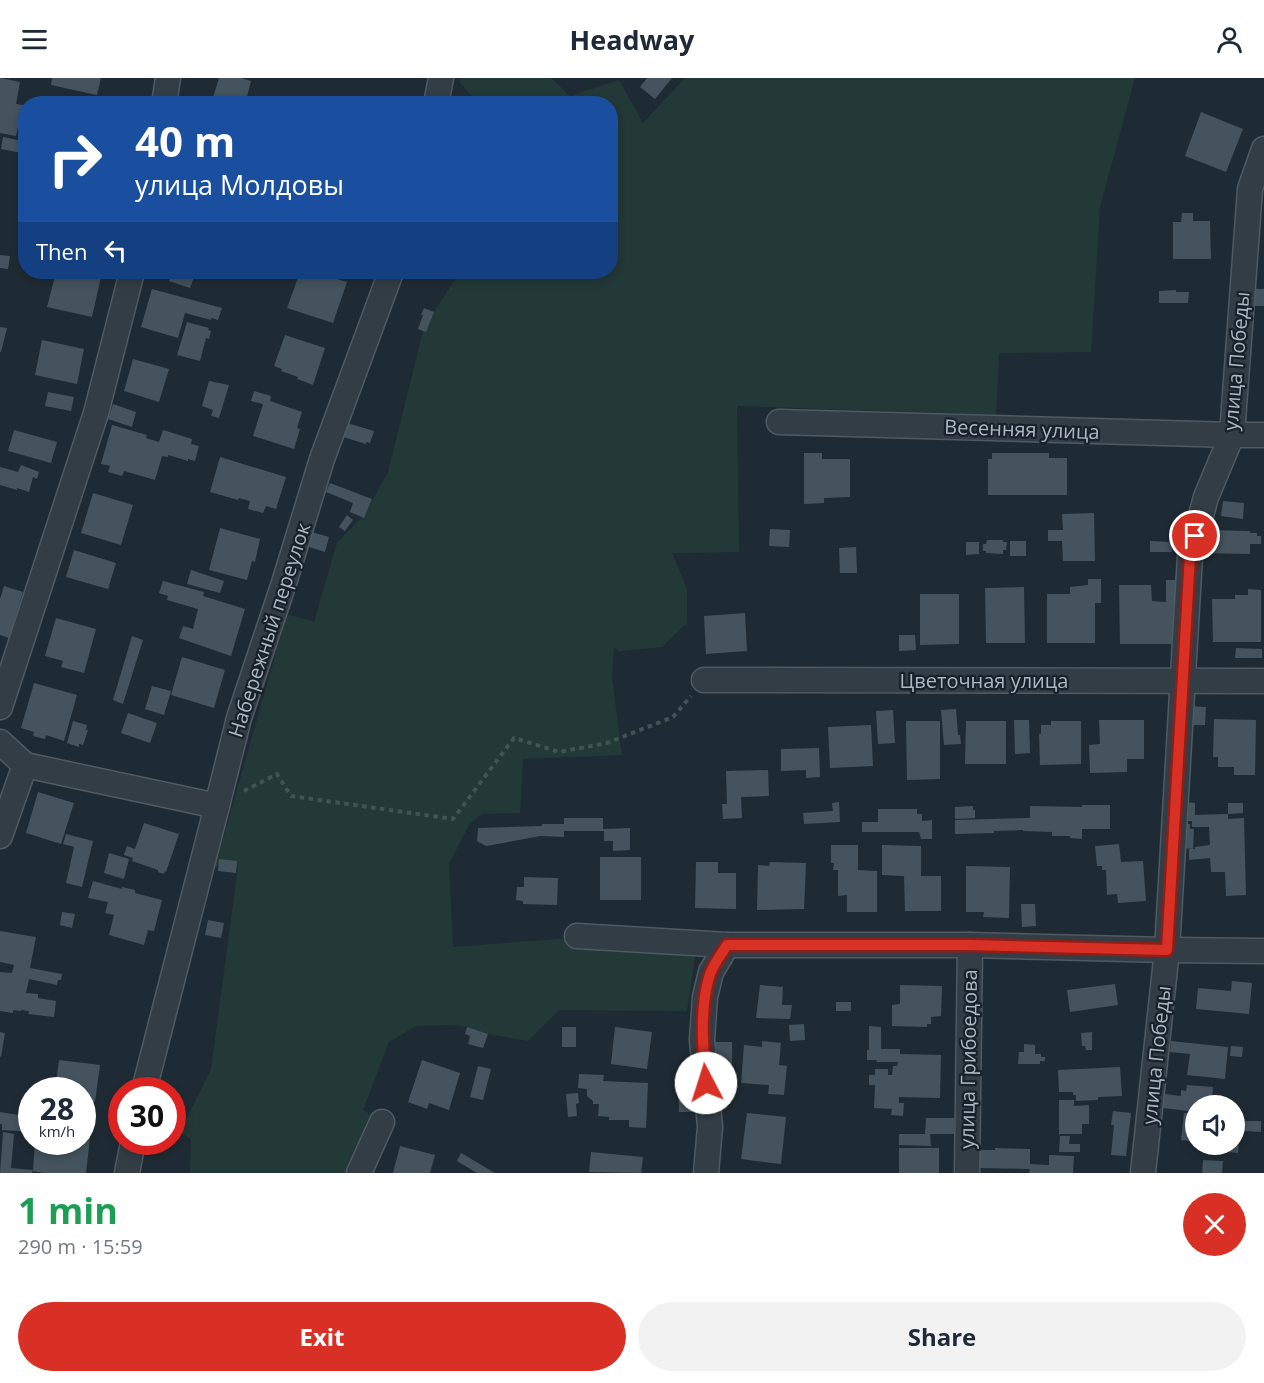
<!DOCTYPE html>
<meta charset="utf-8">
<style>
body{margin:0;font-family:"Open Sans",sans-serif;background:#f2f2f3;color:#1f2937;height:100vh;display:flex;flex-direction:column;font-size:22px;white-space:nowrap}
*{box-sizing:border-box;margin:0}
p{font-size:20px;color:#747a83}
.icon{flex:none;width:33px;height:33px;fill:none;stroke:currentColor;stroke-width:2;stroke-linecap:round;stroke-linejoin:round}
.map{position:relative;height:1095px;overflow:hidden}
.sheet{display:flex;flex-direction:column;background:#fff;flex:1}
.sheet>*{flex:none}
.banner{position:absolute;left:18px;top:18px;width:600px;height:183px;border-radius:24px;box-shadow:0 3px 9px #0003;background:#1a4fa0;color:#fff;overflow:hidden}
.buttons{position:absolute;left:1185px;top:1017px;display:grid;gap:12px}
.buttons a{display:grid;place-items:center;width:60px;height:60px;border-radius:50%;background:#fff;box-shadow:0 3px 9px #0003;font-size:30px}
.speed{position:absolute;left:18px;top:999px;display:flex;gap:12px;font-size:30px;font-weight:700;text-align:center}
.speed>*{display:grid;place-content:center;width:78px;height:78px;border-radius:50%;background:#fff;box-shadow:0 3px 9px #0003;line-height:1}
.speed small{font-size:15px;font-weight:400}
.speed .limit{border:9px solid #d22;background:#fff;color:#111}
.pin{position:absolute;display:grid;place-items:center;width:51px;height:51px;color:#fff;margin:-26px;border:3px solid #fff;border-radius:50%;box-shadow:0 2px 6px #0007}
.me{position:absolute;width:66px;margin:-33px;rotate:355deg;stroke-linejoin:round;filter:drop-shadow(0 0 4px #0008)}
.turn{display:flex;align-items:center;gap:21px;height:126px;padding:0 18px;font-size:27px}
.turn .icon{width:78px;height:78px;stroke-width:2.5}
.turn b{display:block;font-size:42px;line-height:51px}
.then{display:flex;align-items:center;height:57px;padding:0 18px;background:#0003;gap:12px;font-size:22px}
.round{display:grid;place-items:center;flex:none;width:63px;height:63px;border-radius:32px;background:#f2f2f3}
.overview{display:flex;align-items:center;justify-content:space-between;height:102px;padding:0 18px}
h1{font-size:36px;font-weight:700;line-height:45px;color:#1e9e55}
.cta{display:flex;gap:12px;margin-top:auto;padding:12px 18px}
.cta a{flex:1;height:69px;border-radius:36px;background:#d93025;color:#fff;font-size:24px;font-weight:700;line-height:69px;text-align:center}
.cta a+a{background:#f2f2f3;color:#1f2937}
header{display:flex;justify-content:space-between;align-items:center;height:78px;padding:0 18px;background:#fff;font-size:27px;font-weight:700}
.map>svg:first-child{display:block}
.green{fill:#233937}
.building{fill:#44535e}
.lines{fill:none;stroke-linecap:round;stroke-linejoin:round}
.street-casing{stroke:#4f5a63;stroke-width:27}
.path{stroke:#405454;stroke-width:4;stroke-dasharray:4.5 4.5;stroke-linecap:butt}
.street{stroke:#323d45;stroke-width:24}
.route-casing{stroke:#8d1f18;stroke-width:15}
.route{stroke:#d93025;stroke-width:10}
.labels{text-anchor:middle;dominant-baseline:central;stroke-width:4.5;stroke-linejoin:round;paint-order:stroke}
.street-label{font-size:20px;fill:#abb8c3;stroke:#182129}
</style>
<header><svg class="icon" aria-label="menu" viewBox="0 0 24 24"><path d="M4 6h16M4 12h16M4 18h16"/></svg>Headway<svg class="icon" aria-label="person" viewBox="0 0 24 24"><circle cx="12" cy="8" r="4"/><path d="M4 21q1-7 8-7t8 7"/></svg></header>
<div class="map">
<svg width="1264" height="1095" viewBox="0 0 1264 1095">
<rect width="100%" height="100%" fill="#1f2b34"/>
<polygon class="green" points="460,0 551,0 570,18 619,2 643,45 685,0 1135,0 1100,129 1091,274 999,275 996,337 737,328 739,474 672,475 687,511 687,545 662,569 619,573 614,569 612,599 622,677 523,681 520,735 482,736 470,745 449,786 453,869 572,860 696,873 687,933 559,932 528,963 488,956 467,949 452,947 416,948 389,964 363,1032 373,1038 347,1095 190,1095 191,1061 180,1054 211,991 238,789 215,789 287,536 314,544 337,465 365,436 388,394 424,249 460,194 610,194 610,26 478,25 460,5"/>
<g class="building">
<polygon points="0,0 20,4 16,26 23,27 16,58 0,55"/>
<polygon points="52,0 101,0 97,17 51,7"/>
<polygon points="219,0 241,0 251,3 245,26 211,26"/>
<polygon points="647,0 672,0 655,21 640,9"/>
<polygon points="354,19 378,25 377,26 352,26"/>
<polygon points="1201,34 1243,51 1226,94 1185,78"/>
<polygon points="21,50 26,51 26,60 22,75 1,71 3,59 18,62"/>
<polygon points="1182,135 1193,135 1193,143 1210,143 1211,181 1173,181 1173,144 1181,144"/>
<polygon points="0,177 10,178 8,191 0,190"/>
<polygon points="56,194 102,194 92,239 47,229"/>
<polygon points="172,194 196,194 190,210 169,203"/>
<polygon points="300,194 313,194 347,204 333,245 287,230"/>
<polygon points="443,194 463,194 461,200"/>
<polygon points="152,211 222,230 218,242 211,240 211,242 185,235 178,260 141,249"/>
<rect x="1253" y="211" width="11" height="17"/>
<polygon points="1176,212 1176,214 1189,214 1188,225 1159,225 1159,213"/>
<polygon points="424,230 434,234 426,254 418,251 423,237 421,237"/>
<polygon points="187,244 209,250 208,252 211,253 209,261 206,260 200,283 177,277"/>
<polygon points="0,249 7,250 1,274 0,274"/>
<polygon points="285,257 325,270 313,307 297,301 298,299 281,293 282,291 274,288"/>
<polygon points="42,262 84,271 77,306 35,297"/>
<polygon points="133,281 169,291 159,324 124,313"/>
<polygon points="209,303 229,307 219,340 211,338 213,332 202,328"/>
<polygon points="254,313 271,318 270,323 302,334 297,350 300,351 294,371 253,358 263,326 251,323"/>
<polygon points="48,314 74,319 71,333 45,328"/>
<polygon points="113,326 136,334 132,349 108,341"/>
<polygon points="347,345 374,353 370,365 366,364 366,366 343,359"/>
<polygon points="112,347 147,357 146,360 159,364 163,352 192,361 191,366 199,368 195,383 188,381 188,383 168,377 168,379 162,378 155,402 124,393 122,398 108,394 110,388 101,386"/>
<polygon points="14,352 57,364 51,385 8,373"/>
<polygon points="804,375 822,375 822,381 850,381 850,419 824,420 824,425 804,426"/>
<polygon points="992,375 1049,375 1049,380 1067,380 1067,417 988,417 988,381 992,381"/>
<polygon points="220,379 286,399 276,431 266,428 263,435 248,431 250,423 239,420 238,422 210,414"/>
<polygon points="21,387 39,394 37,401 33,399 29,414 17,410 17,412 0,407 0,389 18,394"/>
<polygon points="330,405 372,421 364,440 350,434 353,425 326,414"/>
<polygon points="93,415 133,427 121,467 81,455"/>
<polygon points="1223,423 1244,425 1243,441 1221,438"/>
<polygon points="1094,435 1095,483 1063,483 1062,463 1048,463 1048,452 1063,452 1062,436"/>
<polygon points="347,437 353,442 345,453 339,449"/>
<polygon points="220,450 260,461 255,484 252,483 247,502 209,492"/>
<polygon points="770,451 790,452 789,469 769,468"/>
<polygon points="1206,452 1250,453 1250,455 1257,455 1257,458 1261,458 1261,466 1250,466 1250,476 1201,475"/>
<polygon points="308,453 329,459 325,474 303,467"/>
<polygon points="987,462 1003,462 1003,464 1007,464 1006,472 1003,472 1003,476 986,475 986,473 983,473 983,466 986,466"/>
<rect x="1010" y="463" width="16" height="15"/>
<polygon points="1150,463 1172,464 1172,474 1150,474"/>
<polygon points="966,464 979,464 979,476 966,477"/>
<polygon points="856,469 857,495 840,495 839,470"/>
<polygon points="74,472 116,485 108,511 66,499"/>
<polygon points="191,492 224,503 220,515 187,506"/>
<polygon points="1088,501 1101,501 1101,525 1095,525 1095,565 1047,565 1047,516 1070,516 1070,509 1088,507"/>
<polygon points="1166,502 1175,502 1175,566 1120,566 1119,507 1151,507 1152,523 1166,524"/>
<polygon points="163,503 204,514 203,518 245,531 231,578 179,560 183,548 193,551 198,531 167,522 168,518 159,515"/>
<polygon points="4,508 23,514 9,560 0,557 0,521"/>
<polygon points="1024,509 1025,565 986,565 985,510"/>
<polygon points="1248,511 1261,512 1261,564 1213,564 1212,521 1235,521 1235,517 1248,517"/>
<polygon points="920,516 959,516 959,566 920,567"/>
<polygon points="745,535 747,573 706,576 704,538"/>
<polygon points="56,540 96,551 84,595 61,589 63,583 45,578"/>
<polygon points="899,557 915,557 916,572 899,573"/>
<polygon points="132,558 143,562 123,626 113,622"/>
<polygon points="1236,570 1262,571 1262,580 1235,580"/>
<polygon points="182,579 225,592 214,630 171,617"/>
<polygon points="34,605 77,617 64,663 46,657 45,661 33,658 34,654 21,650"/>
<polygon points="152,608 171,613 164,637 145,631"/>
<polygon points="1190,628 1206,629 1205,647 1189,647"/>
<polygon points="956,631 958,657 960,657 961,666 944,667 941,632"/>
<polygon points="893,632 895,665 878,666 876,633"/>
<polygon points="128,635 157,645 150,665 121,655"/>
<polygon points="1214,641 1256,642 1255,697 1234,697 1234,689 1218,689 1218,679 1213,679"/>
<polygon points="1014,642 1029,642 1030,675 1015,676"/>
<polygon points="1099,642 1144,642 1144,681 1127,681 1127,694 1090,695 1089,667 1100,666"/>
<polygon points="73,643 87,647 86,652 88,652 83,667 79,666 79,669 67,665"/>
<polygon points="906,643 940,643 940,701 907,702"/>
<polygon points="966,643 1006,643 1006,686 965,686"/>
<polygon points="1051,643 1081,643 1081,686 1040,687 1039,656 1041,656 1041,647 1051,647"/>
<polygon points="871,647 873,688 830,690 828,649"/>
<polygon points="819,670 820,699 806,700 806,692 781,693 781,671"/>
<polygon points="768,692 769,718 741,719 742,740 723,741 722,726 727,726 726,693"/>
<polygon points="38,714 74,725 61,766 26,755"/>
<polygon points="839,724 840,744 804,746 803,735 833,733 832,725"/>
<polygon points="1185,724 1195,725 1195,737 1228,736 1228,741 1244,740 1246,817 1226,818 1225,794 1211,794 1210,780 1189,782 1189,771 1195,771 1195,769 1210,767 1209,749 1192,749 1192,743 1185,743"/>
<polygon points="1228,725 1243,725 1243,735 1228,736"/>
<polygon points="1082,727 1110,727 1110,751 1082,751 1082,761 1070,760 1070,758 1052,758 1052,754 1023,753 1023,752 994,753 994,755 955,756 955,742 1030,740 1030,728 1082,729"/>
<polygon points="973,728 973,732 975,732 975,740 955,741 955,729"/>
<polygon points="878,731 917,731 917,736 922,736 922,743 932,742 932,761 921,761 919,754 862,754 862,744 878,744"/>
<polygon points="564,740 603,740 603,751 630,750 630,772 613,773 613,763 604,763 604,753 564,753 564,759 541,758 486,768 477,763 478,750 542,748 542,746 564,746"/>
<polygon points="144,745 179,756 166,794 165,793 164,796 158,794 158,792 132,783 133,780 124,777 127,768 135,771"/>
<polygon points="1185,746 1190,746 1190,751 1194,751 1193,771 1184,770"/>
<polygon points="66,756 93,763 82,809 66,805 74,769 63,766"/>
<polygon points="1119,766 1121,784 1143,783 1146,823 1118,825 1117,816 1107,817 1106,792 1102,792 1102,788 1097,788 1095,768"/>
<polygon points="831,767 858,767 858,792 877,793 877,834 847,834 847,817 838,818 838,792 833,792 834,785 831,785"/>
<polygon points="882,767 921,768 921,798 941,798 941,833 905,833 904,798 882,797"/>
<polygon points="109,775 129,781 124,801 104,795"/>
<rect x="600" y="779" width="41" height="43"/>
<polygon points="219,781 237,783 236,795 218,793"/>
<polygon points="696,784 718,784 718,795 736,795 736,831 695,830"/>
<polygon points="770,784 806,785 804,831 757,832 758,787 769,788"/>
<polygon points="966,788 1010,789 1009,840 983,839 984,834 966,834"/>
<polygon points="524,799 558,800 557,827 523,826 523,823 516,822 517,809 524,809"/>
<polygon points="93,803 122,811 122,809 135,812 135,815 162,822 154,853 148,852 144,867 109,857 114,837 105,835 108,824 88,820"/>
<polygon points="1021,826 1035,826 1036,848 1022,849"/>
<polygon points="62,834 75,836 72,850 60,847"/>
<polygon points="208,842 224,845 221,860 205,857"/>
<polygon points="0,853 36,859 30,890 62,896 61,902 58,902 57,907 29,901 26,915 38,916 38,920 56,923 54,939 28,936 29,933 21,932 21,933 13,932 13,935 0,933 0,894 12,895 14,887 0,884"/>
<polygon points="1232,903 1252,905 1249,936 1196,931 1198,910 1231,913"/>
<polygon points="1115,906 1118,927 1070,934 1067,912"/>
<polygon points="760,907 783,909 782,927 792,927 790,941 756,940"/>
<polygon points="900,907 942,908 941,938 931,939 931,946 927,946 927,949 892,948 892,927 900,926"/>
<rect x="836" y="924" width="15" height="9"/>
<polygon points="804,946 805,962 790,963 789,947"/>
<polygon points="869,948 881,949 881,971 900,971 900,976 941,977 940,1020 899,1019 899,1025 904,1025 903,1038 891,1037 892,1031 874,1030 875,1007 869,1007 869,997 875,997 875,991 888,991 888,997 892,997 893,988 897,988 898,984 876,984 877,982 867,982 867,972 869,972"/>
<polygon points="467,949 488,956 483,970 468,966 470,958 465,956"/>
<rect x="562" y="949" width="14" height="20"/>
<polygon points="615,949 652,954 647,991 611,986"/>
<polygon points="0,954 5,955 1,979 0,978"/>
<polygon points="1092,954 1092,972 1086,972 1085,968 1082,968 1081,955"/>
<polygon points="762,963 781,965 779,987 787,988 784,1017 768,1016 769,1007 741,1005 744,967 762,969"/>
<polygon points="1171,963 1228,969 1225,1001 1187,997 1190,976 1170,974"/>
<rect x="714" y="964" width="18" height="30"/>
<polygon points="1024,966 1035,967 1035,976 1041,976 1041,979 1045,979 1045,983 1040,983 1040,986 1018,986 1019,974 1024,974"/>
<polygon points="1231,968 1243,969 1242,979 1230,978"/>
<polygon points="59,982 100,987 95,1024 82,1022 82,1012 55,1012"/>
<polygon points="422,982 460,995 449,1032 429,1025 427,1031 408,1024"/>
<polygon points="478,988 491,991 483,1022 470,1019"/>
<polygon points="1120,989 1122,1018 1098,1019 1098,1022 1076,1023 1076,1017 1073,1017 1073,1014 1059,1014 1058,992"/>
<polygon points="579,996 604,997 603,1003 648,1005 646,1050 629,1049 629,1042 609,1042 609,1039 598,1038 599,1026 593,1026 593,1023 587,1018 587,1011 578,1010"/>
<polygon points="678,1004 698,1004 699,1034 679,1034"/>
<polygon points="1187,1007 1213,1009 1212,1024 1219,1025 1219,1028 1196,1028 1196,1034 1163,1030 1165,1016 1181,1018 1181,1012 1186,1013"/>
<polygon points="578,1015 579,1025 576,1026 577,1038 568,1039 566,1016"/>
<polygon points="1059,1022 1074,1022 1074,1028 1089,1027 1089,1046 1082,1046 1082,1056 1059,1056"/>
<polygon points="1113,1033 1131,1035 1126,1078 1111,1077 1114,1047 1111,1047"/>
<polygon points="0,1034 32,1039 32,1054 2,1052 2,1046 0,1046"/>
<polygon points="747,1035 786,1039 781,1086 741,1081"/>
<polygon points="1184,1035 1196,1036 1196,1064 1181,1062"/>
<polygon points="926,1040 954,1040 954,1056 930,1056 931,1068 899,1067 899,1056 925,1056"/>
<polygon points="1244,1043 1261,1043 1261,1054 1244,1053"/>
<polygon points="1234,1047 1240,1048 1238,1075 1216,1073 1216,1066 1234,1066"/>
<polygon points="82,1051 91,1052 86,1095 44,1095 33,1093 35,1064 82,1064"/>
<polygon points="3,1054 14,1056 11,1090 33,1092 32,1095 0,1095"/>
<polygon points="1060,1058 1070,1058 1069,1066 1080,1066 1080,1074 1059,1074"/>
<polygon points="400,1068 435,1077 430,1095 393,1095"/>
<rect x="899" y="1070" width="40" height="25"/>
<polygon points="995,1070 1030,1071 1030,1086 1049,1087 1049,1077 1074,1078 1073,1095 1029,1095 1030,1091 976,1090 976,1072 995,1072"/>
<polygon points="591,1074 643,1079 641,1095 589,1094"/>
<polygon points="461,1075 495,1095 477,1095 457,1083"/>
<polygon points="1203,1082 1223,1083 1222,1095 1202,1095"/>
</g>
<g class="lines">
<defs>
<g id="street">
<polyline points="164,26 168,0"/>
<polyline points="436,26 441,0"/>
<polyline points="779,344 1232,357 1264,357"/>
<polyline points="704,602 1264,603"/>
<polyline points="0,629 96,335 132,194"/>
<polyline points="0,664 25,687"/>
<polyline points="0,758 25,687 217,728 239,640 284,505 322,381 391,194"/>
<polyline points="577,858 727,867 970,867 1167,872 1264,873"/>
<polyline points="144,1012 217,728"/>
<polyline points="127,1095 133,1064"/>
<polyline points="359,1095 382,1044"/>
<polyline points="706,1095 710,1049 702,962 705,919 711,894 727,867"/>
<polyline points="967,1095 970,867"/>
<polyline points="1143,1095 1167,872 1190,478 1206,419 1232,357 1250,111 1264,71"/>
</g>
</defs>
<use href="#street" class="street-casing"/>
<polyline class="path" points="244,713 277,696 291,718 453,741 514,660 559,674 607,665 673,639 691,618"/>
<use href="#street" class="street"/>
</g>
<g class="lines">
<defs>
<path id="route" d="M706 1005C703 970 699 931 710 896 714 886 721 876 727 867H970L1167 872 1190 477 1195 458"/>
</defs>
<use href="#route" class="route-casing"/>
<use href="#route" class="route"/>
</g>
<g class="labels">
<g class="street-label">
<text transform="translate(1236 283) rotate(-85)">улица Победы</text>
<text transform="translate(1022 351) rotate(2)">Весенняя улица</text>
<text transform="translate(269 552) rotate(-72)">Набережный переулок</text>
<text x="984" y="602">Цветочная улица</text>
<text transform="translate(1156 977) rotate(-84)">улица Победы</text>
<text transform="translate(968 981) rotate(-89)">улица Грибоедова</text>
</g>
</g>
</svg>
<div class="buttons">
<a><svg class="icon" aria-label="sound" viewBox="0 0 24 24"><path d="M4 9h4l5-4v14l-5-4H4zM17 9q2 3 0 6"/></svg></a>
</div>
<div class="speed"><div>28<small>km/h</small></div><div class="limit">30</div></div>
<div class="pin" style="left:1195px;top:458px;background:#d93025"><svg class="icon" aria-label="arrive" viewBox="0 0 24 24"><path d="M6 21V4h12l-3 4 3 4H6"/></svg></div>
<svg class="me" style="left:706px;top:1005px" viewBox="-20 -20 40 40"><circle r="19" fill="#fff"/><path d="M0-13L10 11 0 6-10 11z" fill="#d93025"/></svg>
<div class="banner">
<div class="turn"><svg class="icon" aria-label="right" viewBox="0 0 24 24"><path d="M7 20v-9h11M14 6l5 5-5 5"/></svg><div><b>40 m</b>улица Молдовы</div></div>
<div class="then">Then<svg class="icon" aria-label="left" viewBox="0 0 24 24"><path d="M17 20v-9H6M10 6l-5 5 5 5"/></svg></div>
</div>
</div>
<section class="sheet">
<div class="overview"><div><h1>1 min</h1><p>290 m · 15:59</p></div><a class="round" style="background:#d93025;color:#fff"><svg class="icon" aria-label="close" viewBox="0 0 24 24"><path d="M6 6l12 12M18 6L6 18"/></svg></a></div>
<div class="cta"><a>Exit</a><a>Share</a></div>
</section>
